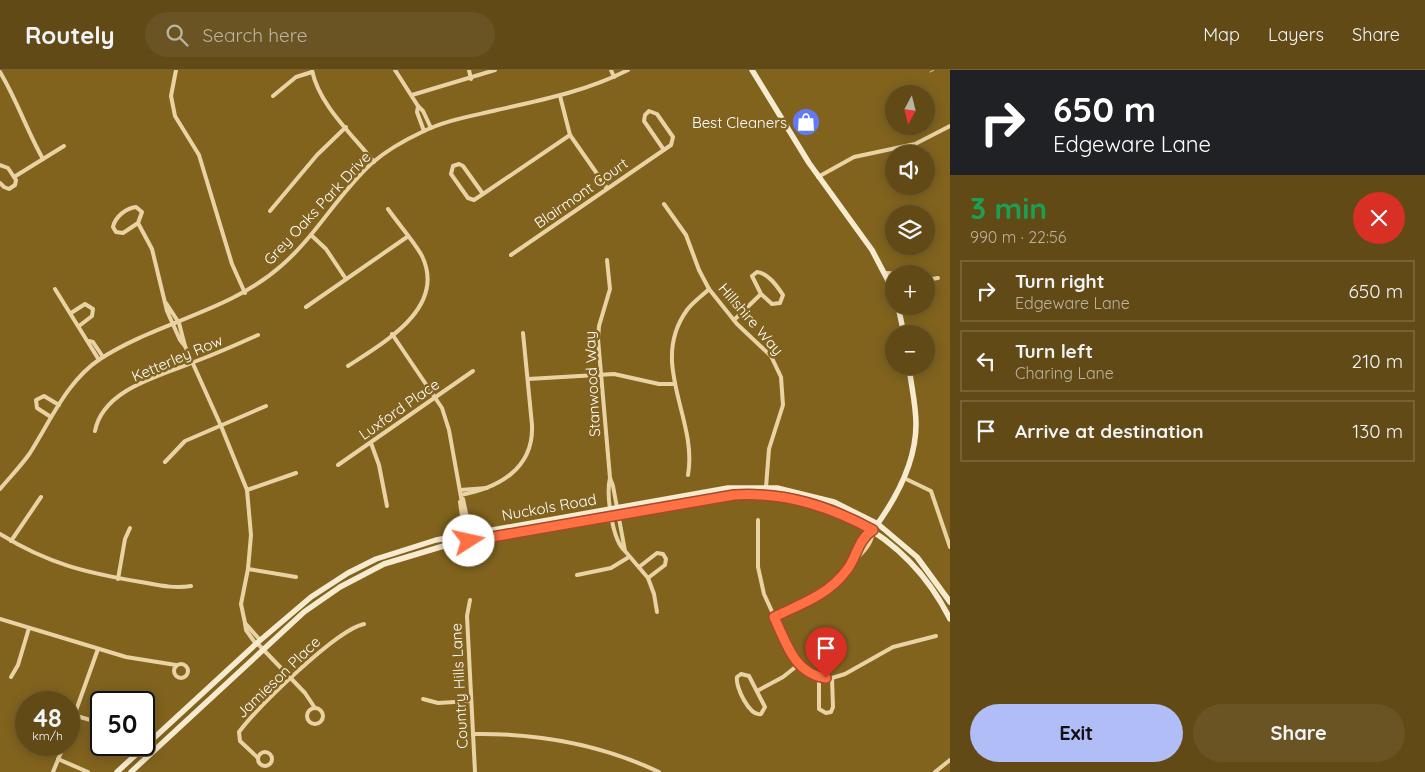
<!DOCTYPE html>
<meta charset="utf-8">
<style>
body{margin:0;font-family:Quicksand,sans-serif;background:#6a5423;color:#f1f3f6;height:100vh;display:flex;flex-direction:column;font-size:19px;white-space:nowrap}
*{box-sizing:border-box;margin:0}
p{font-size:16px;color:#bab3a1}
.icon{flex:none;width:28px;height:28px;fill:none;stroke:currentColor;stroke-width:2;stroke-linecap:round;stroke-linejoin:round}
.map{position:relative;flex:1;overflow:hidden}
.panel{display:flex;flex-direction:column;background:#614a16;width:475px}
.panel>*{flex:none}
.banner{background:#202124;color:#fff;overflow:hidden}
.needle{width:32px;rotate:187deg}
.buttons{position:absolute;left:885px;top:15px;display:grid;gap:10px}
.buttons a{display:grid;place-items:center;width:50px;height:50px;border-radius:50%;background:#614a16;box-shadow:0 2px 12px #0003,0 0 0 1px #756235;font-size:25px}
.speed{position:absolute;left:15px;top:621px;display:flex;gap:10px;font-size:25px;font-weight:700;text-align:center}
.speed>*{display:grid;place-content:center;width:65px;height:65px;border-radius:50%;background:#614a16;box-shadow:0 2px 12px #0003,0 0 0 1px #756235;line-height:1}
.speed small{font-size:12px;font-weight:400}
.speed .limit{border:2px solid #111;border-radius:8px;background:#fff;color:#111}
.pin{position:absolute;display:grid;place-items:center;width:42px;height:42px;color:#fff;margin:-51px -21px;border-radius:50% 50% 50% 0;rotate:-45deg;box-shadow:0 0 5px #0007}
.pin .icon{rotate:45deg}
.me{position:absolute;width:55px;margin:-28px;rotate:80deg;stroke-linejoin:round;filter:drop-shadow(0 0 4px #0008)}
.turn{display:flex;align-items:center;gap:18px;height:105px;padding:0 20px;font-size:22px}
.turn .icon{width:65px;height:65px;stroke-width:2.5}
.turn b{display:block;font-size:35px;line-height:42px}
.round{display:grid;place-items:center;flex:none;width:52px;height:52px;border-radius:26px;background:#6a5423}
.overview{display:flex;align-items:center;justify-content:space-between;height:85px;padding:0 20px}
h1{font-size:30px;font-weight:800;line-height:38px;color:#1e9e55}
.cta{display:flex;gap:10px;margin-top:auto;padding:10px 20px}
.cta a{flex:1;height:58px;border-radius:30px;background:#b1bdf7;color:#111;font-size:20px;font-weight:800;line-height:58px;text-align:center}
.cta a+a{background:#6a5423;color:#f1f3f6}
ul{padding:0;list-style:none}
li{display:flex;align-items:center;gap:15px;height:62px;margin:0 10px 8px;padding:0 10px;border:2px solid #756235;border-radius:0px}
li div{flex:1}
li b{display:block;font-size:19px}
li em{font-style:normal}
header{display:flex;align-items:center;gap:30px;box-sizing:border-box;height:70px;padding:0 25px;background:#614a16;border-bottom:1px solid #756235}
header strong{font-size:24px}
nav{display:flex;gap:28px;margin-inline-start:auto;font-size:18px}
.search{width:350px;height:45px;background:#6a5423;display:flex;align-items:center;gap:12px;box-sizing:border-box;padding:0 18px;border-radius:28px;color:#bab3a1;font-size:19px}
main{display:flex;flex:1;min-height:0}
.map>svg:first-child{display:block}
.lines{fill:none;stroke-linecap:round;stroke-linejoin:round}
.stream{stroke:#ebcf97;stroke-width:1}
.minor{stroke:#e9d3a4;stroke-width:4}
.secondary{stroke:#f7ebcf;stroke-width:5.5}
.route-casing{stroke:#a6492c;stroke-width:12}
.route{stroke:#ff7043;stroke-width:9}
.labels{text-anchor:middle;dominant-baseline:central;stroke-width:5;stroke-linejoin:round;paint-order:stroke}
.poi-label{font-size:15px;fill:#fff;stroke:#81631e;text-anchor:end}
.street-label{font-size:15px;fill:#fff;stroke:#81631e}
</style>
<header>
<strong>Routely</strong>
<div class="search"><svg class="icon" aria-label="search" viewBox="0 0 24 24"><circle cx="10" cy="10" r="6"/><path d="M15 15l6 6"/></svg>Search here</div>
<nav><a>Map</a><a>Layers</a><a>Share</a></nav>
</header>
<main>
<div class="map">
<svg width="950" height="702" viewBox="0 0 950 702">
<rect width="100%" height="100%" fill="#81631e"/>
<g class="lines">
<polyline class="stream" points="930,2 934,0"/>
<g class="minor">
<polyline points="176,0 171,26 175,46 199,85 232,194 245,223"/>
<path d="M312 0C319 35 352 64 374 92"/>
<polyline points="395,0 418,36"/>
<polyline points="469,0 471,9"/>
<polyline points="611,0 614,7"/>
<path d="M0 2C17 30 27 61 43 89"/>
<polyline points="412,25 495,0"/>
<polyline points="273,26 296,7 312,2"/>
<polyline points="560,26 570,65 607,118"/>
<polyline points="424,61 417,42 418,36 423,41 431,58"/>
<polyline points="0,95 8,98 16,110 15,115 9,119 4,117 0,113"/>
<polyline points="14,107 64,76"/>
<polyline points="818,107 854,87 915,74 950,56"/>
<polyline points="483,124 474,130 468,128 451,104 453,96 459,94 463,96 483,124 570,65"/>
<polyline points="664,134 686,165 699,200 709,219 737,254 771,286 781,307 783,335 769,379 766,417"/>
<polyline points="270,141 317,85 346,57"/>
<path d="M138 153 123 163 116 162 113 157C115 147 126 138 136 137L142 142 138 153 152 179 167 241 180 270 185 276 179 253 166 233"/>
<polyline points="311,165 326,179 346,209"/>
<polyline points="511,185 671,75 673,67 657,44 649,41 645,45 644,51 664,80"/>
<polyline points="607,190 610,219 599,256 598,269 610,408"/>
<polyline points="885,203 909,204"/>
<polyline points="926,210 938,208"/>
<polyline points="55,219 99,290"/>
<polyline points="306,237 407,167"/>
<polyline points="71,243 85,234 93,239 92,246 79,256"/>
<path d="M734 250 761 224 772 234 780 233 783 225C777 216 768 203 757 202L752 206 761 224"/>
<polyline points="392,264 442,338 449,360 468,466"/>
<polyline points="89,271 93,272 103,287"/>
<polyline points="185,276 221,356 247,420 251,465 248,499 241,534 245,553"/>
<path d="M348 296C383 273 447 238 422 186 416 174 397 152 388 139"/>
<polyline points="528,309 614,304 659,314 673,314"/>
<polyline points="51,347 37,338 36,330 44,326 59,335"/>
<path d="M95 361C103 319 160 306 194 292 215 284 236 275 258 265"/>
<polyline points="371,373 379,395 387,436"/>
<polyline points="165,392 185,371 266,336"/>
<polyline points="338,395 473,301"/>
<path d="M688 405C698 348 648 294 687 240 693 232 702 226 709 219"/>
<path d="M610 408 613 416 625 481C612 470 606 424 610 408Z"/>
<polyline points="904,408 931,421 950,477"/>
<path d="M0 419C10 407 21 396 30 383 51 350 67 311 100 289 157 252 229 242 281 196 316 166 338 124 372 93 387 80 405 70 422 62 446 50 472 46 497 40 542 30 587 21 628 0"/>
<polyline points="247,420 296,403"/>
<polyline points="460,420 487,418"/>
<path d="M461 425C498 418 534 399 532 355L523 263"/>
<polyline points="463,429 471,466"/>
<polyline points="460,432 463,453"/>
<polyline points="758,450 758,497 764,524 793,588 804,600 819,607 832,608 845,604 893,577 936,566"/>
<path d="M0 464C48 494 87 503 141 512 158 515 174 519 191 516"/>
<polyline points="11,471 41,427"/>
<polyline points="625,481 648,508 654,524 657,542"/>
<path d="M853 493C854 482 862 467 871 461"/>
<polyline points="639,497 657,483 663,484 666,489 665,495 648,508"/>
<polyline points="248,499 296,507"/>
<polyline points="577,505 611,498 629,487"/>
<polyline points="118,509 125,469 130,458"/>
<polyline points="470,530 467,546 475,702"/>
<path d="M774 547C794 538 816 530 832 516 840 509 845 500 852 493 862 483 871 476 873 462"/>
<polyline points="0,549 126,587 176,595"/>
<polyline points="257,573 305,623 315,638"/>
<polyline points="256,574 246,560 245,553 260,570"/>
<circle cx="181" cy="601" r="7"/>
<path d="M741 604 749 606 765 637 761 644C750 647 735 617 737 607Z"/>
<polyline points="11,607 18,595 29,558"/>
<polyline points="819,607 819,639 826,643 831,642 833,637 832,608"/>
<polyline points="757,621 783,607 798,595"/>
<polyline points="423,629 438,633 471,631"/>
<circle cx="315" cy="646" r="8"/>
<polyline points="73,645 101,653"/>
<polyline points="69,660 98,579"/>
<path d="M473 664C537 663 600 674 659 702"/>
<circle cx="265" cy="689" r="7"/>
<path d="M258 688 240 671 239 662C258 637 336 560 364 554"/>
<polyline points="58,689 88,702"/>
<polyline points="53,702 64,675"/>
<polyline points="935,702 950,690"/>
</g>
<g class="secondary">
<polyline points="752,0 809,93 872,180 894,222"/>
<polyline points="898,236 904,264"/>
<path d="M876 456C897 427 916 391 916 354 916 335 911 315 909 296"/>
<polyline points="117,702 257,573 311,527 348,503 376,489 436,470 728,418 777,418 834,432 878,454 917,487 950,532"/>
<path d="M131 702 304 542 340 517 384 494 447 475 723 427C818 415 907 463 950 549"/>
</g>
</g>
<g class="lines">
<defs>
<path id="route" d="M469 471 734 425C785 422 829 436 873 460 857 470 857 488 846 501 828 525 801 534 774 547 786 572 794 604 826 608"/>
</defs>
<use href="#route" class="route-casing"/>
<use href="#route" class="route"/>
</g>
<defs>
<symbol id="shop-disc" viewBox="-11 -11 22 22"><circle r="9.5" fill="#637af8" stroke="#81631e"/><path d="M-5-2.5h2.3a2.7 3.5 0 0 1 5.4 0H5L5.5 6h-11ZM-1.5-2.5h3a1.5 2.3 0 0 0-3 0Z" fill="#fff"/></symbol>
</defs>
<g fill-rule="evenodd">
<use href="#shop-disc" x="790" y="36" width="32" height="32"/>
</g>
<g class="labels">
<g class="poi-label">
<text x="787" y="52">Best Cleaners</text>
</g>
<g class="street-label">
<text transform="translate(581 123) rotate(-35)">Blairmont Court</text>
<text transform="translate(317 138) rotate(-47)">Grey Oaks Park Drive</text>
<text transform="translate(751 249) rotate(49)">Hillshire Way</text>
<text transform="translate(177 288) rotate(-23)">Ketterley Row</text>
<text transform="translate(592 314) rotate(-93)">Stanwood Way</text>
<text transform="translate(399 339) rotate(-35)">Luxford Place</text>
<text transform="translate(549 437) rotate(-10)">Nuckols Road</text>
<text transform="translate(278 607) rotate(-44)">Jamieson Place</text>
<text transform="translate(459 616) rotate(-93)">Country Hills Lane</text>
</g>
</g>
</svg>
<div class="buttons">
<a><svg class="needle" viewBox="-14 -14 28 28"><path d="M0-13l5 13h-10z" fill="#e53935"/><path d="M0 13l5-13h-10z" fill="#bab3a1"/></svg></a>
<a><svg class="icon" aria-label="sound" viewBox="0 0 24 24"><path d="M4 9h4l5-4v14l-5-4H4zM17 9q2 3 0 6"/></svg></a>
<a><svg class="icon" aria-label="layers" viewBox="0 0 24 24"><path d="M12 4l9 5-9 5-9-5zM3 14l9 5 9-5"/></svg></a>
<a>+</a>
<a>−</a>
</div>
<div class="speed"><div>48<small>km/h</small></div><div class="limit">50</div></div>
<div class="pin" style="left:826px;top:608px;background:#d93025"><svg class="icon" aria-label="arrive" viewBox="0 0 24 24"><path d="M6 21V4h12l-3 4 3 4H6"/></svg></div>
<svg class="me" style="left:469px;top:471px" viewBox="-20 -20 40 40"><circle r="19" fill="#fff"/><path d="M0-13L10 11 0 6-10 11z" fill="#ff7043"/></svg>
</div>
<section class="panel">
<div class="banner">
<div class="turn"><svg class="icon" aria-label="right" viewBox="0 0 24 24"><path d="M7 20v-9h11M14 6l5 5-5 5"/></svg><div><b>650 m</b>Edgeware Lane</div></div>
</div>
<div class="overview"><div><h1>3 min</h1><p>990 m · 22:56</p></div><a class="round" style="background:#d93025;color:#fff"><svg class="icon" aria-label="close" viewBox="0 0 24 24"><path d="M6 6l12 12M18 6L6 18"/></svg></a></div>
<ul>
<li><svg class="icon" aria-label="right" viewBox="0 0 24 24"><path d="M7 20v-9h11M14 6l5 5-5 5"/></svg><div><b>Turn right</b><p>Edgeware Lane</p></div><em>650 m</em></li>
<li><svg class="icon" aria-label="left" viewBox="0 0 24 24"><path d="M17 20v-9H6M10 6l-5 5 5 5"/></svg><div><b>Turn left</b><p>Charing Lane</p></div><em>210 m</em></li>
<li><svg class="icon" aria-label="arrive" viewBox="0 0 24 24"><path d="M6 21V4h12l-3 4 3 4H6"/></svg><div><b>Arrive at destination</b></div><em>130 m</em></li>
</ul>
<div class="cta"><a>Exit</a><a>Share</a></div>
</section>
</main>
